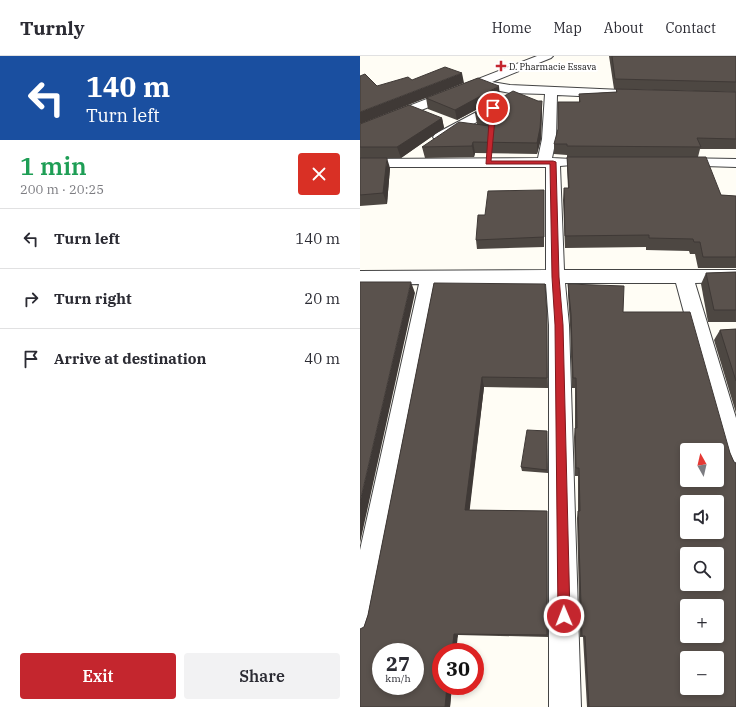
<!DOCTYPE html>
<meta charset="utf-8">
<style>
body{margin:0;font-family:"IBM Plex Serif",serif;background:#f2f2f3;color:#2b2b33;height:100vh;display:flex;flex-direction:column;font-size:15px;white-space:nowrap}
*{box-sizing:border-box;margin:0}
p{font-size:13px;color:#7c7c81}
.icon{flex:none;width:22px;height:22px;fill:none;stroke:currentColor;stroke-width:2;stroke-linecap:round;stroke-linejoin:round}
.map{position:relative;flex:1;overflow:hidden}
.panel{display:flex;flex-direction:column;background:#fff;width:360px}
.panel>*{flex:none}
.guide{background:#1a4fa0;color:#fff;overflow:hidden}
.needle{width:26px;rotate:352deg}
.controls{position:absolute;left:320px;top:387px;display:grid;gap:8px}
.controls a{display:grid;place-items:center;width:44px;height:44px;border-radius:4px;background:#fff;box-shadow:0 2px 6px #0003;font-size:20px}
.speed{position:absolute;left:12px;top:587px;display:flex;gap:8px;font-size:20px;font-weight:700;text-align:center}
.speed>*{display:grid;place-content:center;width:52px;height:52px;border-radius:50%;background:#fff;box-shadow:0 2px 6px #0003;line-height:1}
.speed small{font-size:10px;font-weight:400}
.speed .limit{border:6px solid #d22;background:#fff;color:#111}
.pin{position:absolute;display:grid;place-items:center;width:34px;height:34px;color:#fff;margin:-17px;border:2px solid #fff;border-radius:50%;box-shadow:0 1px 4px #0007}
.me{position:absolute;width:44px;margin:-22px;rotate:359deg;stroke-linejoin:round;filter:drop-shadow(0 0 3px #0008)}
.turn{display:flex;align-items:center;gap:14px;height:84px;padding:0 20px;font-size:18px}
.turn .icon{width:52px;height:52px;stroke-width:2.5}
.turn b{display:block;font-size:28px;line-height:34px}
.round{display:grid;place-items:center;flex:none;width:42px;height:42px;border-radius:4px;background:#f2f2f3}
.overview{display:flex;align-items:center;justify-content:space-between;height:68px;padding:0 20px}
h1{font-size:24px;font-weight:600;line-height:30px;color:#1e9e55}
.primary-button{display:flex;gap:8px;margin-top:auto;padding:8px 20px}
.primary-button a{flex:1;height:46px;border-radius:4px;background:#c4262e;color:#fff;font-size:16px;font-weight:600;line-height:46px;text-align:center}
.primary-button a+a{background:#f2f2f3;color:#2b2b33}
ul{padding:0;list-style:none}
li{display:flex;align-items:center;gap:12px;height:60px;padding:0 20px;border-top:1px solid #e1e1e2}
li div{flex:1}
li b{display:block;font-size:15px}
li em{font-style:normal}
header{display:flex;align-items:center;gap:24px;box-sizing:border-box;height:56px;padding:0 20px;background:#fff;border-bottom:1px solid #e1e1e2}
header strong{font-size:19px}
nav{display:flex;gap:22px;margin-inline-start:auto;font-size:14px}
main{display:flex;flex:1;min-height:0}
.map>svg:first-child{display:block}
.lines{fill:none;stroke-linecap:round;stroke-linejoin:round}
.minor-casing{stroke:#444;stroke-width:2}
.minor{fill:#fff;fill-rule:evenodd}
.wall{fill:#4d4742}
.shaded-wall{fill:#3f3936}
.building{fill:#5a524d;stroke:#3f3936;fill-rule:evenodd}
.route{fill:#c4262e;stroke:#7f191e}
.poi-dot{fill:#c4262e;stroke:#fff;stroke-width:1.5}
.labels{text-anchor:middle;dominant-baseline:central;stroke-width:4;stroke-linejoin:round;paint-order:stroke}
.far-poi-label{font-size:9px;fill:#111;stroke:#fff;text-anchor:start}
</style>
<header>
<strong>Turnly</strong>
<nav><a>Home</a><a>Map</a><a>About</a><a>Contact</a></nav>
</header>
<main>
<section class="panel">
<div class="guide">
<div class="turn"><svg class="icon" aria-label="left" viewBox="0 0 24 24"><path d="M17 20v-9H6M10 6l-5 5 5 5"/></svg><div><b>140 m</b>Turn left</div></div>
</div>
<div class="overview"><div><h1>1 min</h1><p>200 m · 20:25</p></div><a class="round" style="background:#d93025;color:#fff"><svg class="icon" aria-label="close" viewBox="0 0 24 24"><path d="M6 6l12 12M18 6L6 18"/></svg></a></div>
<ul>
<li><svg class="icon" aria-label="left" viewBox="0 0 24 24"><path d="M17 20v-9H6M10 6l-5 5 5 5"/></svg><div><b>Turn left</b></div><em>140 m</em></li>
<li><svg class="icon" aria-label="right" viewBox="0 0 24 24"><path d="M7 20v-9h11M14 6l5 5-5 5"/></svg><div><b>Turn right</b></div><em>20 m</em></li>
<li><svg class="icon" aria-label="arrive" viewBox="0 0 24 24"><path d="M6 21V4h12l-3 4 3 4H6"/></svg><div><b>Arrive at destination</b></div><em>40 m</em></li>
</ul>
<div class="primary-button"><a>Exit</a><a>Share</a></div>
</section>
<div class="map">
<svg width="376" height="651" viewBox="0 0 376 651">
<rect width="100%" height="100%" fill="#fffdf5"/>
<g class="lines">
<defs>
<g id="minor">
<polygon points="177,0 193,0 191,2 132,26 150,29 262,34 266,35 268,38 266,41 262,42 197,39 196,83 192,102 212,103 214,106 212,109 200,110 204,214 376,214 376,226 335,227 376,362 376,417 367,413 364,405 316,227 205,227 209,269 221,651 189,651 189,269 186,228 78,228 15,561 11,572 0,576 0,494 59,228 0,229 0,215 186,214 186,111 0,111 0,103 178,102 182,83 185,38 150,37 120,31 0,78 0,69"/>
<polygon points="141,43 145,44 147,47 145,50 85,84 80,85 75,84 73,81 75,78"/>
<polygon points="317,102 376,103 376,111 312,109 310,106 312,103"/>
</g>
</defs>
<use href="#minor" class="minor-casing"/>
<use href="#minor" class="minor"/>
</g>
<g class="wall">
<polygon points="249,0 376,0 376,36 254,33"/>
<polygon points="256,33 376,36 376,93 340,93 338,101 361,139 376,140 376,212 338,212 335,198 330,198 329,195 286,194 286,191 205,192 203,144 204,132 208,132 207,112 207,99 194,98 194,88 219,46 219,38 256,36"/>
<polygon points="140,41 97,64 68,53 66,42"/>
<polygon points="182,55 181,83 177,98 115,97 114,101 65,102 62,91 117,68 115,57"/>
<polygon points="82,62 84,72 41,102 0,102 0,68"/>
<polygon points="0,102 30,112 27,148 0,150"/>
<polygon points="184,134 184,191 117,193 116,184 125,159"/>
<polygon points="376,216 376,266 348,266 341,228 346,217"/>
<polygon points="74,227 187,258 188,332 124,331 109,454 187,455 188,581 98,579 81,630 92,630 90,651 0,651 4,571 8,559"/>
<polygon points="208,228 263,256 370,397 374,406 376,651 227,651 223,581 220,581 217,462 218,455 218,420 215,420 214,381 215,372 215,332 212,332 210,269 208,239"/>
<polygon points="376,273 376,357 354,284 360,274"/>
<polygon points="187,375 188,417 162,415 161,411"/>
</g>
<g class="shaded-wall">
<polygon points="102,17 104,27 0,68 0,56"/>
<polygon points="139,30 140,41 97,64 95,54"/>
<polygon points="182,45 182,55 181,83 177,98 177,87"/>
<polygon points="82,62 84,72 41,102 37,91"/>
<polygon points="113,86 115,97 114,101 112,90"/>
<polygon points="27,102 30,112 27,148 23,137"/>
<polygon points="51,226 55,237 0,487 0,446"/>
<polygon points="122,321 124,331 109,460 105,454"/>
<polygon points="94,578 98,579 96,596 92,596"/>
<polygon points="87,630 92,630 90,651 85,651"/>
</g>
<g class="building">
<polygon points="252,0 376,0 376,26 255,23"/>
<polygon points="85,11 102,17 0,56 0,20 5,18 17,30 48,21 52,24"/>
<polygon points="118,22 139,30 95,54 66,42"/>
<polygon points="256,33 376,36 376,83 337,82 341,91 207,90 207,88 194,88 198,73 198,46 220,46 219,38 257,36"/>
<polygon points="153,35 178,45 182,45 180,72 177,87 113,86 112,90 62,91 99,66 130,70 135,69 138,63 135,60 115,57"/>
<polygon points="49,49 82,62 37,91 0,91 0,68"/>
<polygon points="207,101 346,101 361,139 376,140 376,201 343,201 340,186 334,186 333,183 289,182 289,179 205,180 204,132 209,132"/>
<polygon points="0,102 27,102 23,137 0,139"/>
<polygon points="184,134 184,181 116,184 118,159 125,159 128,135"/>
<polygon points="376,216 376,254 354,254 346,217"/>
<polygon points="0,226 51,226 0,446"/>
<path d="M74 227 185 228 187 258V322L122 321 105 454 187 455V579L94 578 92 596H81V630H87L85 651H0V573L4 571 8 559ZM21 596H55V630H21Z"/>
<path d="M208 228 264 230 263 256H330L370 397 374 406 376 407V651H229L225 580H222L218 455H220L219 412H216L215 372H217L216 322H213L211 258ZM327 394H357V424H327ZM327 446H357V476H327ZM327 498H357V528H327ZM327 550H357V580H327ZM327 602H357V632H327Z"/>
<polygon points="376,273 376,325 360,274"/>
<polygon points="167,374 187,375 187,414 161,411"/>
</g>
<polygon class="route" points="133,51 136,52 131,105 193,105 196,106 199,221 203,269 210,560 208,564 204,566 199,564 198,560 195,269 192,221 190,108 126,108 130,52"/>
<path class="poi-dot" d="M139 4h4v4h4v4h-4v4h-4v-4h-4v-4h4z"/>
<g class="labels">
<g class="far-poi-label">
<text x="149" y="10">D. Pharmacie Essava</text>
</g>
</g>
</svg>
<div class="controls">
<a><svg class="needle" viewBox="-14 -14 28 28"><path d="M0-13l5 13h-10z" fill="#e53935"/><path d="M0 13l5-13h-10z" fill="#7c7c81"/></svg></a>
<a><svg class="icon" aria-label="sound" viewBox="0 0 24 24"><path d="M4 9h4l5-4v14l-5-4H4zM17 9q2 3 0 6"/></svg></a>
<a><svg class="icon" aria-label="search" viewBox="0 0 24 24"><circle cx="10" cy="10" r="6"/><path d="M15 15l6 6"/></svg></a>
<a>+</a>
<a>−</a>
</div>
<div class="speed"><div>27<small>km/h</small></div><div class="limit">30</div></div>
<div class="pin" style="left:133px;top:52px;background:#d93025"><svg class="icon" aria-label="arrive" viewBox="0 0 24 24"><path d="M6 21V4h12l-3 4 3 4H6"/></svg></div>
<svg class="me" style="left:204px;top:560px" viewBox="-20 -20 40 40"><circle r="17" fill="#c4262e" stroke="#fff" stroke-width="3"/><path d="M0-11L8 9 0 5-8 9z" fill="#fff"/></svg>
</div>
</main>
